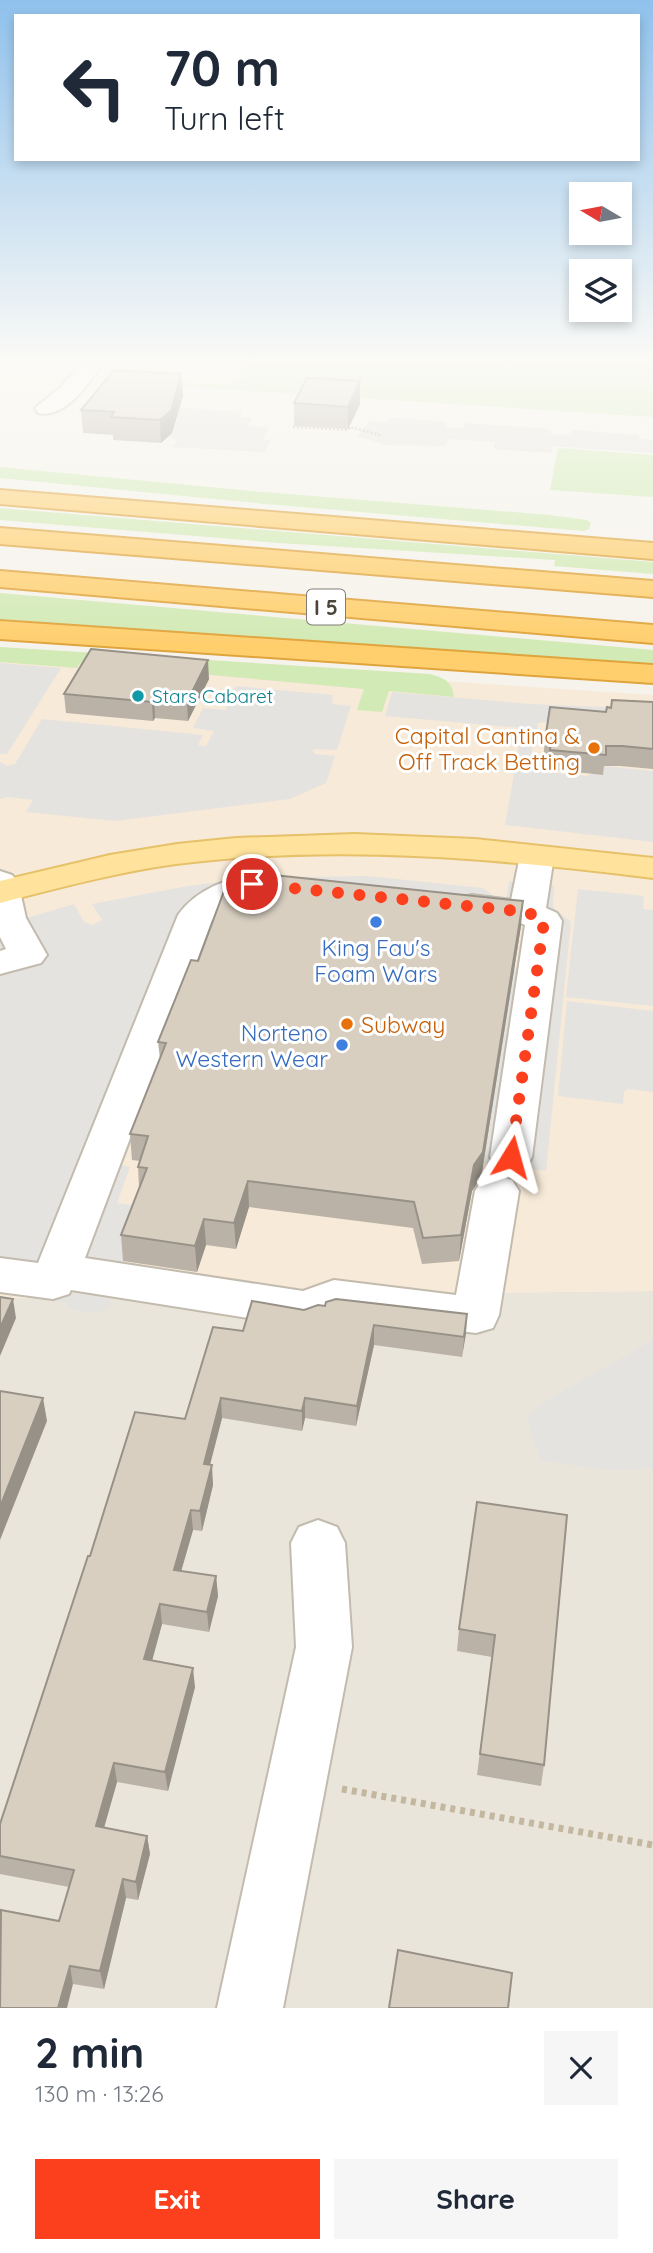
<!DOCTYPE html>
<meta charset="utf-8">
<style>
body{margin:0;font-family:Quicksand,sans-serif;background:#f6f6f7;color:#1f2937;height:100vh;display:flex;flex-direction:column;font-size:26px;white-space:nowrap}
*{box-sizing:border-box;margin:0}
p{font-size:23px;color:#747a83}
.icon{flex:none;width:38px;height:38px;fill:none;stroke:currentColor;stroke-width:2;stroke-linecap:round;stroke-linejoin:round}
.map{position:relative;height:2008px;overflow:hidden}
.sheet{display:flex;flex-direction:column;background:#fff;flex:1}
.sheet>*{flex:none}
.guide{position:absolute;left:14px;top:14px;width:626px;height:147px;border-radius:0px;box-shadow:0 4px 10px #0003;background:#fff;color:#1f2937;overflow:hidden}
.needle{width:46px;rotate:280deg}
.fabs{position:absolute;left:569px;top:182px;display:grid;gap:14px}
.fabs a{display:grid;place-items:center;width:63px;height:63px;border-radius:0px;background:#fff;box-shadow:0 4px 10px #0003;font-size:35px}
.pin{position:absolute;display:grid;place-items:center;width:60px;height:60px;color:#fff;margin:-30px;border:4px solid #fff;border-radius:50%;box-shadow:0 2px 7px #0007}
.me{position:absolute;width:77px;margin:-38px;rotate:8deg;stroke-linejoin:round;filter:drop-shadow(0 0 5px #0008)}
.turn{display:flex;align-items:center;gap:24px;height:147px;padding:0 35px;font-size:32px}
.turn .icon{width:91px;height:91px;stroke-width:2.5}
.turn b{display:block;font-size:49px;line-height:60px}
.round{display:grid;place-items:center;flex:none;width:74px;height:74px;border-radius:0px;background:#f6f6f7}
.head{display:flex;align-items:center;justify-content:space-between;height:119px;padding:0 35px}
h1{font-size:42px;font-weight:700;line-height:52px}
.primary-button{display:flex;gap:14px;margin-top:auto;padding:14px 35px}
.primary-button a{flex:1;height:80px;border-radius:0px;background:#fc3f1d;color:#fff;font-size:28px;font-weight:700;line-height:80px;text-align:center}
.primary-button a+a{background:#f6f6f7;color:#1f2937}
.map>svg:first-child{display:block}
.residential{fill:#eae5da}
.commercial{fill:#f7ead8}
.green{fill:#d2eab5}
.parking{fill:#e5e3e0}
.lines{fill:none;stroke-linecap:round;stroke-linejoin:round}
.minor-casing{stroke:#c2bbae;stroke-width:4}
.major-casing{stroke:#e6c16a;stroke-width:4}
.highway-casing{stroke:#e0a43c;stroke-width:4}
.path-far1{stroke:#c4b79f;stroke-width:2.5;stroke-dasharray:2 2;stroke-linecap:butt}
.path{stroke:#c4b79f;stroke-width:7;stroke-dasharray:5 5;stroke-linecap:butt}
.minor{fill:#fff;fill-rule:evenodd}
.major{fill:#ffe39c;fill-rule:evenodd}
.highway{fill:#ffcf6e;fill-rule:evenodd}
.wall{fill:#bab2a6}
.shaded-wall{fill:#979187}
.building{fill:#d8cfc1;stroke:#979187;stroke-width:2}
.route{stroke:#fc3f1d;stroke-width:12;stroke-dasharray:0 21.6}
.culture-dot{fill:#0f9aa8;stroke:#fff;stroke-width:2.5}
.food-dot{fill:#e8710a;stroke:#fff;stroke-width:2.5}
.shop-dot{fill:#3f7fe0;stroke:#fff;stroke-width:2.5}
.labels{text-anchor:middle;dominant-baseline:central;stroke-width:6;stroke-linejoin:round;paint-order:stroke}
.far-culture-label{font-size:19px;fill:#0d838f;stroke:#fff;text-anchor:start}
.shield{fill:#fff;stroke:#817c74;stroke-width:2}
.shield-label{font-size:21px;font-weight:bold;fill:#4b4439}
.food-label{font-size:23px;fill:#c56008;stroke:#fff;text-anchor:end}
.shop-label{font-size:23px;fill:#366cbe;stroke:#fff}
</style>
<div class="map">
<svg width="653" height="2008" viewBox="0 0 653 2008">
<rect width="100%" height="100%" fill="#f6f3ec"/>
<polygon class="residential" points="653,1291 653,2008 0,2008 0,1298"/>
<polygon class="commercial" points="0,652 653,695 653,1291 0,1298"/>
<g class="green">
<polygon points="214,363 653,363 653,417 171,386 161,381 231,385 234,379 241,380 244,375 238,373 242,365"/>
<polygon points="558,448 653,455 653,497 550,490"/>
<polygon points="0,467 252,491 550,515 587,520 591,523 589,529 584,531 266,504 0,478"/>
<polygon points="0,508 653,562 653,574 554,566 555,560 279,543 0,520"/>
<polygon points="0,593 653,650 653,665 157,632 0,619"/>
<path d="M0 647 430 674C444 678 452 681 454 697L389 691 382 712 357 710 364 689 80 663 77 668 0 662Z"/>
</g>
<g class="parking">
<polygon points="0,363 72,363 66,370 37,368 32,373 0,371"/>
<polygon points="124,404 242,412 240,417 253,418 248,426 269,428 263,439 271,440 265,452 172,447 177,441 169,436 177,418 144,416"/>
<polygon points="389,417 446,422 447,427 457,428 464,427 465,423 551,429 551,433 555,435 570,434 571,430 639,435 639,439 653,440 653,453 553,446 551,453 494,449 495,442 450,439 444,446 386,445 357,436 369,421 387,422"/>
<polygon points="0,663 61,668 7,754 0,754"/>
<polygon points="236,686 333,695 332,704 351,706 337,750 315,749 313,751 315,754 335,756 326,783 290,799 115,821 26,812 33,800 8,797 0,799 0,762 7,766 15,764 42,719 203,735 198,745 206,746 214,731 193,728 203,708 225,710"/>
<polygon points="392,692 530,704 653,709 538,723 530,758 546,766 546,772 587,776 604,766 653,771 653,842 505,825 522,728 385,716"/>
<polygon points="367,876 483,888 500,901 506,901 509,881 554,886 553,907 571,922 546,1171 483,1163 514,969 522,970 529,920 162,1068 122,1165 130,1167 117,1203 150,1207 143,1211 107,1311 100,1311 99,1314 67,1309 68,1303 6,1294 0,1290 0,926 74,904 84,922 93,925 102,920 92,904 188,886 258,877 307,880 304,877"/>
<polygon points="578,889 644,896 643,909 653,910 653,1006 566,997"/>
<polygon points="567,1001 653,1011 653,1092 628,1089 624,1092 623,1104 558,1096"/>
<polygon points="653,1340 653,1468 615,1471 541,1461 527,1420 530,1413 549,1399"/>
</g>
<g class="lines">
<defs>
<g id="minor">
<path d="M81 363H103C90 383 65 419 38 413L35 408 61 387Z"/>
<polygon points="537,846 549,849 554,856 546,908 557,913 562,921 532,1157 526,1168 511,1172 496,1168 490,1157 525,925 518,922 459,914 454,906 459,898 472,895 511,900 520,856 525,849"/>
<polygon points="0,871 12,875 18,882 26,918 47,955 41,963 0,974 0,951 6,949 0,937"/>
<path d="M263 875 305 881 311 888 305 895C262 906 256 884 212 920L85 1258 303 1291 334 1280 456 1295 475 1191 482 1180 497 1175 512 1180 519 1191 499 1315 493 1328 476 1333 336 1316 305 1327 71 1290 69 1294 53 1299 0 1292V1258L38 1263 178 915C197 888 231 876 263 875Z"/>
<polygon points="318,1520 337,1527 345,1543 352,1647 283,2008 217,2008 296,1647 291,1543 299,1527"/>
</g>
<path id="major" d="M355 834 475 839 653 858V878C495 858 335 844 176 864 117 872 58 888 0 903V881L110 855 177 844 236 838Z"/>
<g id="highway">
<polygon points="0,490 653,543 653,559 0,504"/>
<polygon points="0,528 653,581 653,597 0,544"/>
<polygon points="0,571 653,625 653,643 0,587"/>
<polygon points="0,621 653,665 653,683 0,639"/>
</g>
</defs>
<use href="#minor" class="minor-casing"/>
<use href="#major" class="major-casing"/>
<use href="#highway" class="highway-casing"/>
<polyline class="path-far1" points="293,427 348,430 350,427 380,435"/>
<polyline class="path" points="342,1789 653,1845"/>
<use href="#minor" class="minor"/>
<use href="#major" class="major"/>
<use href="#highway" class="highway"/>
</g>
<g class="wall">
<polygon points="181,374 183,396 172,433 161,443 113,440 113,435 83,433 81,410"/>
<polygon points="294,403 360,404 348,429 294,426"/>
<polygon points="209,679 188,721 155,718 153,721 66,713 64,694"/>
<polygon points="653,702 653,769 620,766 604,766 603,775 548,769 549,761 543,760 545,740 606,712 611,708"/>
<polygon points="521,926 481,1178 472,1191 459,1261 422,1264 413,1228 249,1207 236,1249 206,1245 197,1272 123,1261 121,1235 139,1187 138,1167 140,1161 132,1160 130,1134 160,1059 158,1042 198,961"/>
<polygon points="304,1310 467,1314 462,1357 374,1345 356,1426 305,1418 302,1431 222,1418 210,1465 213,1485 202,1531 193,1530 181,1571 216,1576 218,1596 209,1632 162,1624 152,1661 195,1687 184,1729 168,1791 117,1782 104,1828 147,1836 150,1854 138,1900 126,1898 104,1989 73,1984 59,1921 69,1887 0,1874 0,1824 90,1556 185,1419 243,1331"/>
<polygon points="567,1515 544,1765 541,1786 477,1775 492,1657 457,1651 459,1629"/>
</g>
<g class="shaded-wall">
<polygon points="181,374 183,396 172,433 161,443 160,420"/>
<polygon points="360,381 360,404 348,429 348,407"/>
<polygon points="208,660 209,679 188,721 187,702"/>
<polygon points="154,699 155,718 153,721 152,702"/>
<polygon points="523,901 521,926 481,1178 472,1191 459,1261 461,1235"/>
<polygon points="248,1181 249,1207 236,1249 234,1223"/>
<polygon points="204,1219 206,1245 197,1272 195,1246"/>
<polygon points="13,1299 16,1318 0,1356 0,1328"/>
<polygon points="467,1314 466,1334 462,1357 464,1337"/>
<polygon points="374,1325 374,1345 356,1426 357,1406"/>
<polygon points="43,1398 47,1421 0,1540 0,1507"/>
<polygon points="221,1398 222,1418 205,1484 204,1464"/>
<polygon points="305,1398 305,1418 302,1431 302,1411"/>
<polygon points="212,1465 213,1485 202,1531 200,1511"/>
<polygon points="191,1510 193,1530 176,1589 174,1570"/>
<polygon points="216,1576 218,1596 209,1632 207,1612"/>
<polygon points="160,1604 162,1624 147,1679 144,1659"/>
<polygon points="193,1668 195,1687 168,1791 165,1772"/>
<polygon points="114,1763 117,1782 99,1845 96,1826"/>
<polygon points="147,1836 150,1854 138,1900 136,1882"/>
<polygon points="123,1879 126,1898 104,1989 100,1971"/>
<polygon points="70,1966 73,1984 67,2008 58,2008"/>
</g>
<g class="building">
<polygon points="114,370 181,374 171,411 160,420 111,417 114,412 81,410"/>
<polygon points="307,378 360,381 348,407 294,403"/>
<polygon points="91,649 208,660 187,702 154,699 152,702 64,694"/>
<polygon points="612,700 653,702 653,749 622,746 606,746 606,755 550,750 551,741 545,740 550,707 606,712 607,707 611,708"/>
<polygon points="254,873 523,901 483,1152 474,1165 461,1235 423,1238 414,1202 248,1181 234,1223 204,1219 195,1246 121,1235 147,1168 138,1167 148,1136 130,1134 166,1043 158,1042 191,960 198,961 224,891 241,892 247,875"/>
<polygon points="0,1297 13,1299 0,1328"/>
<polygon points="336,1299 467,1314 464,1337 374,1325 357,1406 305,1398 302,1411 221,1398 204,1464 212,1465 200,1511 191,1510 174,1570 216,1576 207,1612 160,1604 144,1659 193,1668 165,1772 114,1763 96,1826 147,1836 136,1882 123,1879 100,1971 70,1966 58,2008 0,2008 1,1910 59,1921 74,1870 0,1856 0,1824 88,1556 90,1556 135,1412 185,1419 213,1327 243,1331 252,1301 304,1310 318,1305 325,1306 326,1302"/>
<polygon points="0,1391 43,1398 0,1507"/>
<polygon points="477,1502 567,1515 544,1765 480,1754 495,1635 459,1629"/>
<polygon points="398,1950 512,1973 508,2008 389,2008"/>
</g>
<linearGradient id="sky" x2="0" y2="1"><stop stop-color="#8fc1ec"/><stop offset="0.56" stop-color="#fbfaf6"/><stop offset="1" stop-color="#fbfaf6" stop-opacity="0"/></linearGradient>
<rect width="653" height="645" fill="url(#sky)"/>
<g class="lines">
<polyline class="route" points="252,884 527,912 544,921 511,1157"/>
</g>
<circle class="culture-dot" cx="138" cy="696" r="7"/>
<g class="food-dot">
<circle cx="594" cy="748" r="7"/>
<circle cx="347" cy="1024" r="7"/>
</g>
<g class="shop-dot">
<circle cx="376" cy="922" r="7"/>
<circle cx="342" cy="1045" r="7"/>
</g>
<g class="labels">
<g class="far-culture-label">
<text x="152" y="696">Stars Cabaret</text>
</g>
<rect class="shield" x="307" y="589.5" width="38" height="35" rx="5"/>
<g class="shield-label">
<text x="326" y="607">I 5</text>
</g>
<g class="food-label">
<text x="580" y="735">Capital Cantina &amp;<tspan x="580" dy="26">Off Track Betting</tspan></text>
<text x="361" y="1024" text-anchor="start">Subway</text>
</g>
<g class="shop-label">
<text x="376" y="947">King Fau's<tspan x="376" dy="26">Foam Wars</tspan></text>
<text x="328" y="1032" text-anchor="end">Norteno<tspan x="328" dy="26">Western Wear</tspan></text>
</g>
</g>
</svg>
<div class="fabs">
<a><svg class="needle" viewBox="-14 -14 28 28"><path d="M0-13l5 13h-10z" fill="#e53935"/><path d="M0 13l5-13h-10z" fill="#747a83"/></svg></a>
<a><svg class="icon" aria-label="layers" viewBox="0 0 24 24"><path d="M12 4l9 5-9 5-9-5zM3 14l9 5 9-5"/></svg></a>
</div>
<div class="pin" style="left:252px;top:884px;background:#d93025"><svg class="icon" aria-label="arrive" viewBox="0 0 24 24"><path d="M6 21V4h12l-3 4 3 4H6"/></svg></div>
<svg class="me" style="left:511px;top:1157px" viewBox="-20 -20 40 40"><path d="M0-17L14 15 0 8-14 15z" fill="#fc3f1d" stroke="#fff" stroke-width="4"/></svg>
<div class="guide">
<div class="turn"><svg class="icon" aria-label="left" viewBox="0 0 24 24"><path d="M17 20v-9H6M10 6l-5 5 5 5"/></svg><div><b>70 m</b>Turn left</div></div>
</div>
</div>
<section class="sheet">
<div class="head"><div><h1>2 min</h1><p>130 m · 13:26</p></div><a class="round"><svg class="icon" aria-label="close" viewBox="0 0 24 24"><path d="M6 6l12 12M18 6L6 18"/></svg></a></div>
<div class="primary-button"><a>Exit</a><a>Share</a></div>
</section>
